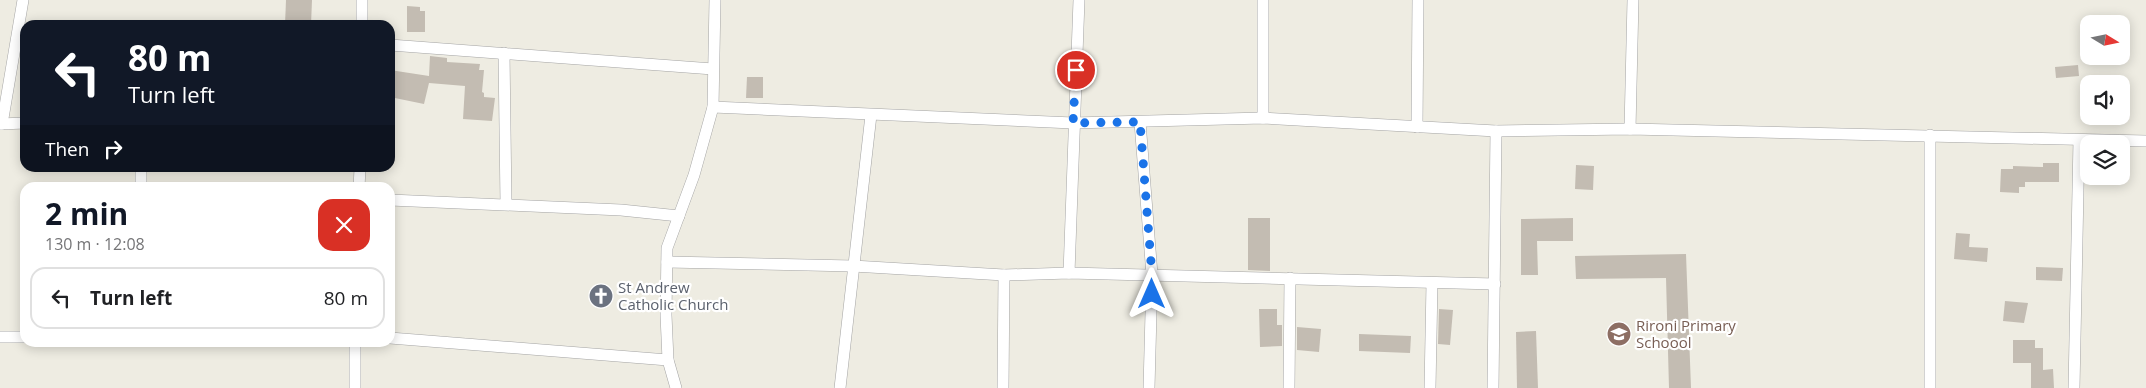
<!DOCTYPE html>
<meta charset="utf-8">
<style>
body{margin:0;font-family:"Open Sans",sans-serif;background:#f6f6f6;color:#202124;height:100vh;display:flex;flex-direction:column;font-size:19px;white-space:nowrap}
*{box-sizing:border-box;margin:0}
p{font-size:16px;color:#757577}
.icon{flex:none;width:28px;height:28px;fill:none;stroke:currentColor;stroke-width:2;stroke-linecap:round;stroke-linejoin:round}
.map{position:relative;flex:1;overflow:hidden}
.panel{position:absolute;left:20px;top:182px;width:375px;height:165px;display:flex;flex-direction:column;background:#fff;border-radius:15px;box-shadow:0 2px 12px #0003}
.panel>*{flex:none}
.banner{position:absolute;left:20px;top:20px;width:375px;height:152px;border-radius:15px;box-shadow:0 2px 12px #0003;background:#111827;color:#fff;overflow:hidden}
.needle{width:32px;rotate:100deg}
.tools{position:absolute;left:2080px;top:15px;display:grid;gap:10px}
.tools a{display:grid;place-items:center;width:50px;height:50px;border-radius:10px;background:#fff;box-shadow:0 2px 12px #0003;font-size:25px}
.pin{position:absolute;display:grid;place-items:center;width:42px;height:42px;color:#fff;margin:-21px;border:2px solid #fff;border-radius:50%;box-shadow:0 1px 5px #0007}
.me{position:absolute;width:55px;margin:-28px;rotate:0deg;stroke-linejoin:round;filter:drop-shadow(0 0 4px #0008)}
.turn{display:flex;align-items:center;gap:18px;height:105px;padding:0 25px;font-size:22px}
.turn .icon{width:65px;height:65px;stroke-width:2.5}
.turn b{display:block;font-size:35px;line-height:42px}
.then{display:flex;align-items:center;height:48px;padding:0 25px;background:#0003;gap:10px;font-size:19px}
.round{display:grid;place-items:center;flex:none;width:52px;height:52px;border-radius:15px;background:#f6f6f6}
.headline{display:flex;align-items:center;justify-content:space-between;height:85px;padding:0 25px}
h1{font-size:30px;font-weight:700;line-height:38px;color:#111827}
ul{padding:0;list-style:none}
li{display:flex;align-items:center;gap:15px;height:62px;margin:0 10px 8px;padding:0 15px;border:2px solid #e0e0e0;border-radius:15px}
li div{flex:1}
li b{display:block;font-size:19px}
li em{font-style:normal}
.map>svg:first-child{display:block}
.building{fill:#c3bcb2}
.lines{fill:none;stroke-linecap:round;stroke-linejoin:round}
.street-casing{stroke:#a4a4a4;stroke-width:12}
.street{stroke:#fff;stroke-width:11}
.route{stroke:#1a73e8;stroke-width:9;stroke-dasharray:0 16.2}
.labels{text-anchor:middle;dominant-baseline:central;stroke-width:4.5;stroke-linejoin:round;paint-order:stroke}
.worship-label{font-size:15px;fill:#5b616d;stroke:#fff;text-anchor:start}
.education-label{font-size:15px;fill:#785e54;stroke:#fff;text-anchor:start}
</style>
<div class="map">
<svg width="2146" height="388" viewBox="0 0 2146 388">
<rect width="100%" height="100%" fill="#eeece2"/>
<g class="building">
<polygon points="286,0 312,0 311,25 285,25"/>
<polygon points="407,6 420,7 420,11 425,11 425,32 407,32"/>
<polygon points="430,56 447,58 447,62 480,64 479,70 484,70 482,92 484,93 484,97 495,98 492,121 463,119 465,86 429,83 424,104 390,97 390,70 429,76"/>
<polygon points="2078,65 2079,76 2056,78 2055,67"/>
<polygon points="747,77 763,77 763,98 746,98"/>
<polygon points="2043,163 2059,163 2059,182 2025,182 2025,187 2019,187 2019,193 2000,192 2001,169 2013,169 2013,166 2043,167"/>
<polygon points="1576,165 1594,166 1593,190 1575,189"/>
<polygon points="1248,218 1270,218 1270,271 1248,270"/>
<polygon points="1573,218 1573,241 1537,241 1538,275 1521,275 1521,219"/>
<polygon points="1956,233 1970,234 1969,247 1988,248 1987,262 1954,259"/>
<polygon points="1686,254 1691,388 1669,388 1666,278 1576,279 1575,256"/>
<polygon points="2036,267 2063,268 2062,281 2036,280"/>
<polygon points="2005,301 2028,303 2024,323 2003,321"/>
<polygon points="1259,309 1277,309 1277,325 1282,325 1282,346 1260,347"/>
<polygon points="1439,309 1453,310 1450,345 1438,344"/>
<polygon points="1297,327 1321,329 1319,352 1297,350"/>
<polygon points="1536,331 1538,388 1517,388 1516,332"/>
<polygon points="1359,334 1411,336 1410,353 1359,351"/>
<polygon points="2013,340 2035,340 2035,348 2043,348 2043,370 2053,369 2054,388 2031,388 2031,363 2013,363"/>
</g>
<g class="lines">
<defs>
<g id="street">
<polyline points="362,0 362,25"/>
<polyline points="1263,0 1263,118"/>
<polyline points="390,45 713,69"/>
<polyline points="504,53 506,204"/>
<polyline points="713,107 1073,123 1263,118 1496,131 1630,129 2146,141"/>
<polyline points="1140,122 1152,275 1149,388"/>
<polyline points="0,124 25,123"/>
<polyline points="2,124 23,0"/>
<polyline points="1417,127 1418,0"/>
<polyline points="1630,129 1633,0"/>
<polyline points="141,168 141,188"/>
<polyline points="359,188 360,168"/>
<polyline points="390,200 621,210 679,216"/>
<polyline points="667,262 853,266 1004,275 1069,273 1495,284"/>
<polyline points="1069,273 1079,0"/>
<polyline points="0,337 25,337"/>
<polyline points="390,338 668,360"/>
<polyline points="355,388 355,342"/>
<polyline points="676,388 668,360 666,315 667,248 694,175 713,107 715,0"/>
<polyline points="840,388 871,115"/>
<polyline points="1003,388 1004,275"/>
<polyline points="1289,388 1290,278"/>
<polyline points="1430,388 1432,283"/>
<polyline points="1493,388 1496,131"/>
<polyline points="1930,388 1930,135"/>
<polyline points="2074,388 2079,140"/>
</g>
</defs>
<use href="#street" class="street-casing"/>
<use href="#street" class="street"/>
</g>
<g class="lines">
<polyline class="route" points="1076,70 1073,123 1140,122 1152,275 1152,294"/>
</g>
<defs>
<symbol id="church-disc" viewBox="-11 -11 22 22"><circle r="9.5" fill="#6b7280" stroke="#fff"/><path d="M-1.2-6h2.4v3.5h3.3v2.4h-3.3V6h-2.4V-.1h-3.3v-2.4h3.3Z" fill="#fff"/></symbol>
<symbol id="school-disc" viewBox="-11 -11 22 22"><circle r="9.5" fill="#8d6e63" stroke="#fff"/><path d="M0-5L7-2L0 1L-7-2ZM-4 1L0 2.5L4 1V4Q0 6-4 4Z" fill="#fff"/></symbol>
</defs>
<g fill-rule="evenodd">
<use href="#church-disc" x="587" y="282" width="28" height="28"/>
<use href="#school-disc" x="1605" y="320" width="28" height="28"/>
</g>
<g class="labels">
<g class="worship-label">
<text x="618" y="287">St Andrew<tspan x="618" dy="17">Catholic Church</tspan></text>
</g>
<g class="education-label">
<text x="1636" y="325">Rironi Primary<tspan x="1636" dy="17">Schoool</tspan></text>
</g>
</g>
</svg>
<div class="tools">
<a><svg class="needle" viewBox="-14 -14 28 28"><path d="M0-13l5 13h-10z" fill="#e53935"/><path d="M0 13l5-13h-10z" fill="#757577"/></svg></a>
<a><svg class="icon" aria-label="sound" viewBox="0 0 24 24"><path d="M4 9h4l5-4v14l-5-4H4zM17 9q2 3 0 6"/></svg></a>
<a><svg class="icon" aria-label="layers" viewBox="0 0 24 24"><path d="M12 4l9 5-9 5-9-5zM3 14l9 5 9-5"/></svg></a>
</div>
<div class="pin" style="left:1076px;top:70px;background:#d93025"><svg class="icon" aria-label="arrive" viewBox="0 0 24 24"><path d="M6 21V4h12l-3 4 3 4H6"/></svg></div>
<svg class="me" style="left:1152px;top:294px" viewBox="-20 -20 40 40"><path d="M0-17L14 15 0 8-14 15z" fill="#1a73e8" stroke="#fff" stroke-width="4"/></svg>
<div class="banner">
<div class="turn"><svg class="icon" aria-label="left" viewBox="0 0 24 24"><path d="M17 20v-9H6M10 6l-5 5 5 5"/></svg><div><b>80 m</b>Turn left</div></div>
<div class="then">Then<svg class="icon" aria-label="right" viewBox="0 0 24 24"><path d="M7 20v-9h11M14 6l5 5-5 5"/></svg></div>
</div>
<section class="panel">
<div class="headline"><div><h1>2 min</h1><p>130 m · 12:08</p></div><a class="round" style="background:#d93025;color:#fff"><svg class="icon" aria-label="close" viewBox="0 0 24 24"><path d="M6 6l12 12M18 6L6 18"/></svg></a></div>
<ul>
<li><svg class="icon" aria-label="left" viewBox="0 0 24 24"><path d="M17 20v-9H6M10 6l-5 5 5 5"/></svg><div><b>Turn left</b></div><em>80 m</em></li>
</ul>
</section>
</div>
